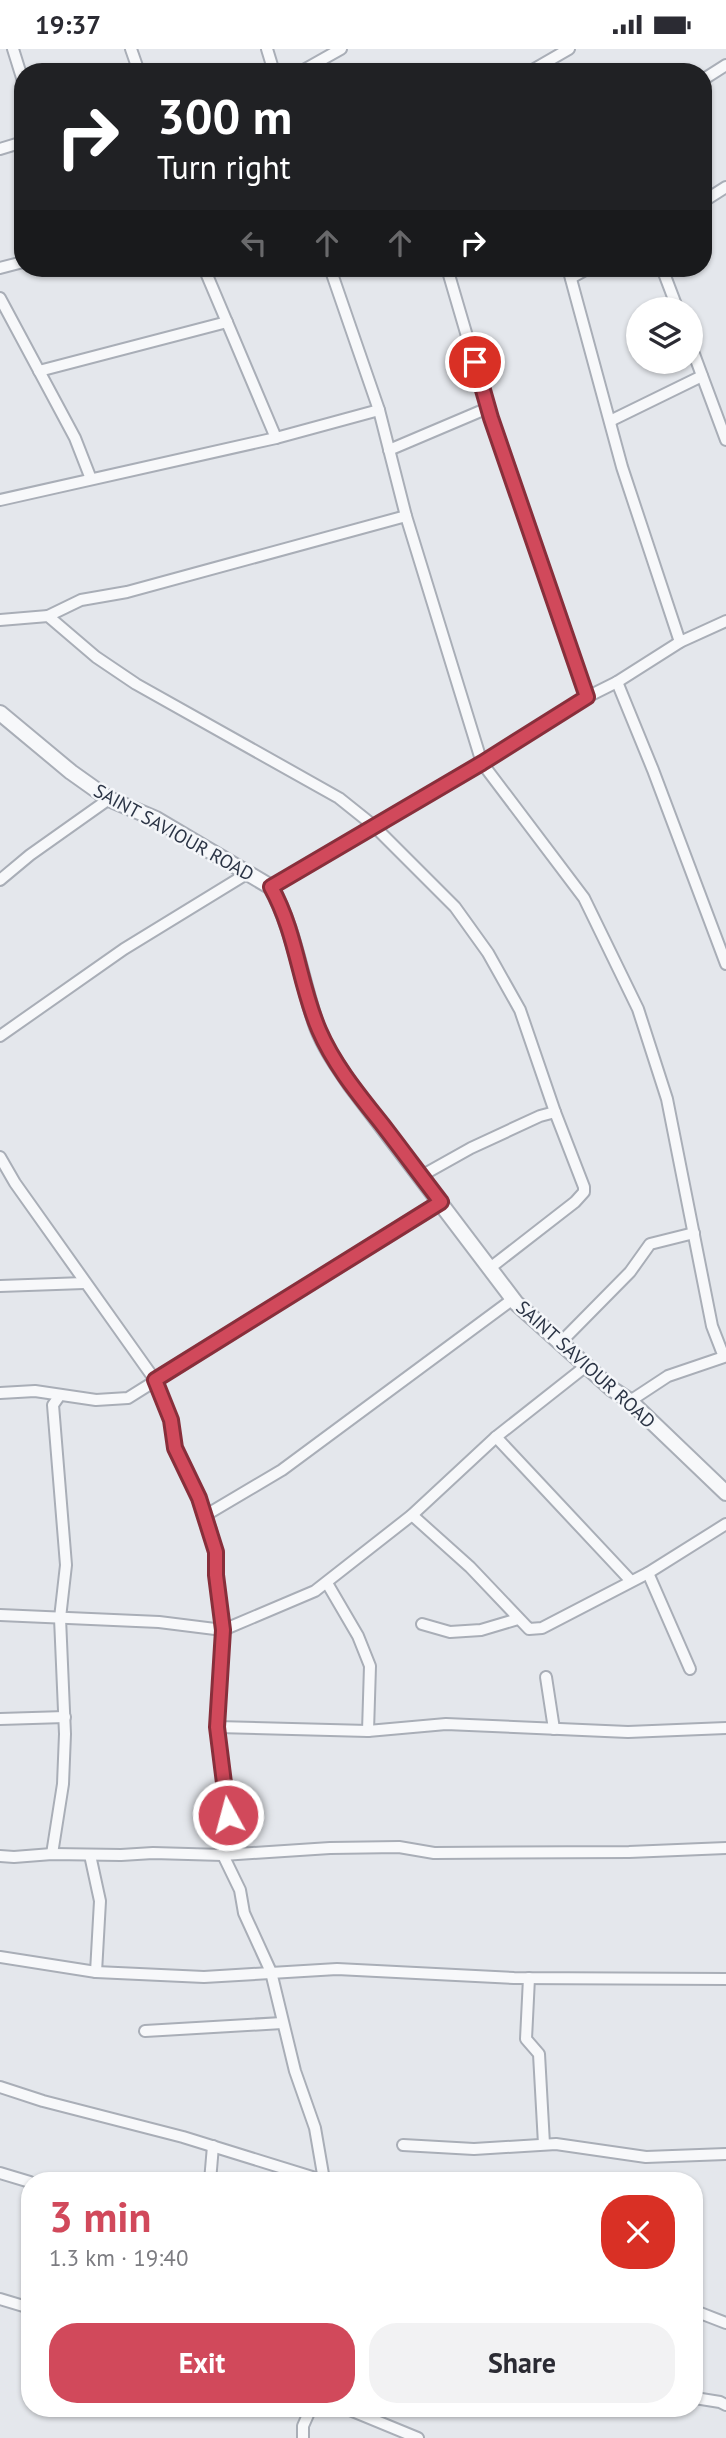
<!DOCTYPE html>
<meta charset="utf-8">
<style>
body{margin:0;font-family:"PT Sans",sans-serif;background:#f2f2f3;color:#2b2b33;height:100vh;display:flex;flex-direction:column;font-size:26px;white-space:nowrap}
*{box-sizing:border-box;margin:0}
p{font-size:23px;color:#7c7c81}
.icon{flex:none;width:38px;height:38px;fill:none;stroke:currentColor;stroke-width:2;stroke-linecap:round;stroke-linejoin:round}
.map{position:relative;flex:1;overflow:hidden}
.sheet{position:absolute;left:21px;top:2123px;width:682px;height:245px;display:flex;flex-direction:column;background:#fff;border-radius:28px;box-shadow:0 2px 5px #0004}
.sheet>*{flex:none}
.hud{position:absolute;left:14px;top:14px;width:698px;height:214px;border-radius:28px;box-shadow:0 2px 5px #0004;background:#202124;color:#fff;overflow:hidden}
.fabs{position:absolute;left:626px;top:248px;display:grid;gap:14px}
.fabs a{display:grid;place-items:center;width:77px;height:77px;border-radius:50%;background:#fff;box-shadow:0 2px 5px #0004;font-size:35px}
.pin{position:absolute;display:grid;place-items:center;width:60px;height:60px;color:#fff;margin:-30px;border:4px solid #fff;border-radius:50%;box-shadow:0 2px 7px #0007}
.me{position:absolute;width:77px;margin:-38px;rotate:353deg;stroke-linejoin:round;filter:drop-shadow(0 0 5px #0008)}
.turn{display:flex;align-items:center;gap:24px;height:147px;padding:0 28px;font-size:32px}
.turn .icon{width:91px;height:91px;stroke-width:2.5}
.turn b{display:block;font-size:49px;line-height:60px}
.lanes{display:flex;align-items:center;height:66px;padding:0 28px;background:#0003;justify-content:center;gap:35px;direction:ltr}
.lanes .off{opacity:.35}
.round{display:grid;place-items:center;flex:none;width:74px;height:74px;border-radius:28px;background:#f2f2f3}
.overview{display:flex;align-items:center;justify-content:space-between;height:119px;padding:0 28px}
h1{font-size:42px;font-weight:700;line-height:52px;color:#d1495b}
.action{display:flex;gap:14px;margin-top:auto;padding:14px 28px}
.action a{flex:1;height:80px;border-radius:28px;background:#d1495b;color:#fff;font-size:28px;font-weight:700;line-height:80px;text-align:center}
.action a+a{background:#f2f2f3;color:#2b2b33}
.status{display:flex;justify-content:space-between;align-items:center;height:49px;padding:0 35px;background:#fff;direction:ltr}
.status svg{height:19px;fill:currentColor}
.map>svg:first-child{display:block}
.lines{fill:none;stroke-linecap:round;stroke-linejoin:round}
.minor-casing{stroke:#a9aeb7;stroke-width:14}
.tertiary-casing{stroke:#a9aeb7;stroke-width:18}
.minor{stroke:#f7f8fa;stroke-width:10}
.tertiary{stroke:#f7f8fa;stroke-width:14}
.route-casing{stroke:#882f3b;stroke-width:18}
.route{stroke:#d1495b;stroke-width:12}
.labels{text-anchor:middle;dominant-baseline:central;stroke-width:5;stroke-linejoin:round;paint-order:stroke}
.street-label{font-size:19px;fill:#2b3445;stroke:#f4f6f9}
</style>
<div class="status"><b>19:37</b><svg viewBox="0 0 49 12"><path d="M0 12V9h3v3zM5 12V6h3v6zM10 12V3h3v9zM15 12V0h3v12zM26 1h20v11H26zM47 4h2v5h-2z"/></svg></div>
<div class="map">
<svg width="726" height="2389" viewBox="0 0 726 2389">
<rect width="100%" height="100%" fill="#e4e7ec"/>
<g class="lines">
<defs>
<g id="minor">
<polyline points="13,0 23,32"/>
<polyline points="131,0 139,23"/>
<polyline points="267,0 274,23"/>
<polyline points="300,23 341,0"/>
<polyline points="529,23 569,0"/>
<polyline points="704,30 726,16"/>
<polyline points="0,100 23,93"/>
<polyline points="704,152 726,138"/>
<polyline points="0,219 23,213"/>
<polyline points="204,219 276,389"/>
<polyline points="330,219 379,361 406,467 482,714 584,849 638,960 667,1050 712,1277 724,1308 668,1327 630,1352"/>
<polyline points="447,219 491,369 587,648"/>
<polyline points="568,219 622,418 680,593"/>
<polyline points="662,219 678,261"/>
<polyline points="571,229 589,219"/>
<polyline points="0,249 75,389 91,430"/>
<polyline points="691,297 726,391"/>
<polyline points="39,322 227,273"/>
<polyline points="610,372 702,327"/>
<polyline points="389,401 488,359"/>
<polyline points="0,451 276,389 379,361"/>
<polyline points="48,567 81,551 127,543 406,467"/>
<polyline points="0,571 48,567 96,608 136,635 339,749 374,777 455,858 488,904 520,961 555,1063 584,1138 584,1143 575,1153 490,1219"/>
<polyline points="617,633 653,721 726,915"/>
<polyline points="0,831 30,806 109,750"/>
<polyline points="271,838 482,714 587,648 617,633 680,593 726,572"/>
<polyline points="0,987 124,900 248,824"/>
<polyline points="0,1108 15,1134 155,1331 171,1371 175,1400 199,1449 211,1481 216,1503 216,1526 223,1581 217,1678 227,1751 228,1781 223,1806 240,1841 244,1864 271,1923 295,2022 315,2079 324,2131"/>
<polyline points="421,1127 471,1099 540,1067 555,1063"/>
<polyline points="0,1237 84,1234"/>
<polyline points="560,1294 630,1223 650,1195 694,1184"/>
<polyline points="0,1344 35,1342 96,1351 128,1349 441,1153"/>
<polyline points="496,1388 631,1532"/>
<polyline points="206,1466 282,1421 513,1250"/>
<polyline points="412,1466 470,1518 529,1580 542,1579 648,1524 726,1475"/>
<polyline points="648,1524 690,1620"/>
<polyline points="327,1534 358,1587 370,1617 368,1682"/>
<polyline points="0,1566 159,1573 223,1581 315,1542 412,1466 496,1388 586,1317"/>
<polyline points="422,1575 450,1583 481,1581 518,1570"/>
<polyline points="546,1628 554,1680"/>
<polyline points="0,1670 65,1668"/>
<polyline points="217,1678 368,1682 446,1675 628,1683 726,1679"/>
<polyline points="52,1805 63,1735 65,1685 60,1569 66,1516 53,1356 60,1346"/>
<polyline points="90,1806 100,1852 96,1923"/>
<polyline points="0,1807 14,1808 52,1805 121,1806 153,1804 223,1806 330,1799 399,1798 434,1804 629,1803 726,1799"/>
<polyline points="0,1908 96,1923 204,1928 337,1920 514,1929 726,1930"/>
<polyline points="529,1929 526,1990 539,2005 544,2095"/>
<polyline points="145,1982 282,1974"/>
<polyline points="0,2038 43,2052 183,2088 325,2132"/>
<polyline points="403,2096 474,2100 556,2095 646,2108 726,2105"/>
<polyline points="0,2124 30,2133"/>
<polyline points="210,2132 213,2097"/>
<polyline points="0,2250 30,2259"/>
<polyline points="695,2262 726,2274"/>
<polyline points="695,2349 720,2353 726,2356"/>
<polyline points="345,2359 418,2389"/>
<polyline points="303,2389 303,2377 311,2359"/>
</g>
<path id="tertiary" d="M0 664 71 723 109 750 156 770 271 838C295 882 301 932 317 978 325 999 338 1017 350 1035L516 1254 612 1340 630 1352 726 1444"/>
</defs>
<use href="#minor" class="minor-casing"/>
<use href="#tertiary" class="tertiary-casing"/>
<use href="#minor" class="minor"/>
<use href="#tertiary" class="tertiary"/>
</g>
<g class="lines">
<defs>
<path id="route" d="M228 1766 217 1678 223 1581 216 1526V1503L199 1449 175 1399 171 1371 155 1331 441 1153C421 1127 402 1101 382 1075 359 1046 334 1016 319 981 299 935 297 885 271 838L482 714 587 648 491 369 475 313"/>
</defs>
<use href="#route" class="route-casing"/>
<use href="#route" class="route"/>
</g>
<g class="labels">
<g class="street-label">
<text transform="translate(174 783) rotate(29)">SAINT SAVIOUR ROAD</text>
<text transform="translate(586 1315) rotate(42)">SAINT SAVIOUR ROAD</text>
</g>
</g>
</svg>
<div class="fabs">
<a><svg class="icon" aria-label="layers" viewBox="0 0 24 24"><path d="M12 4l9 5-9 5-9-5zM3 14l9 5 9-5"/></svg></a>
</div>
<div class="pin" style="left:475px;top:313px;background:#d93025"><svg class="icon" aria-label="arrive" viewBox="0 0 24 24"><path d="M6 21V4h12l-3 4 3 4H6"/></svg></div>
<svg class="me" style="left:228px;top:1766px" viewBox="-20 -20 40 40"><circle r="17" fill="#d1495b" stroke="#fff" stroke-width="3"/><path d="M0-11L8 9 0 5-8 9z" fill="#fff"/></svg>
<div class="hud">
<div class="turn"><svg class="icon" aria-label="right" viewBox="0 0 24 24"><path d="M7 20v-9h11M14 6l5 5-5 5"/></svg><div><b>300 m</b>Turn right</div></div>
<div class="lanes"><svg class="icon off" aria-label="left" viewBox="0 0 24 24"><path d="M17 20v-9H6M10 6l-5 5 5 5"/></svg><svg class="icon off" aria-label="ahead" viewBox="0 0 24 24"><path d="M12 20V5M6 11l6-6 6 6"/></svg><svg class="icon off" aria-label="ahead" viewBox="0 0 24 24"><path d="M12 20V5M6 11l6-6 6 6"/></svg><svg class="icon" aria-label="right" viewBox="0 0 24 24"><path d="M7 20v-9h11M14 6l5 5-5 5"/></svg></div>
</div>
<section class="sheet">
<div class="overview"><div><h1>3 min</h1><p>1.3 km · 19:40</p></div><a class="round" style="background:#d93025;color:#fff"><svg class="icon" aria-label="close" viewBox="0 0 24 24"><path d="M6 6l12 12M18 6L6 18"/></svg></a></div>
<div class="action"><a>Exit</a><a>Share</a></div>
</section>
</div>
